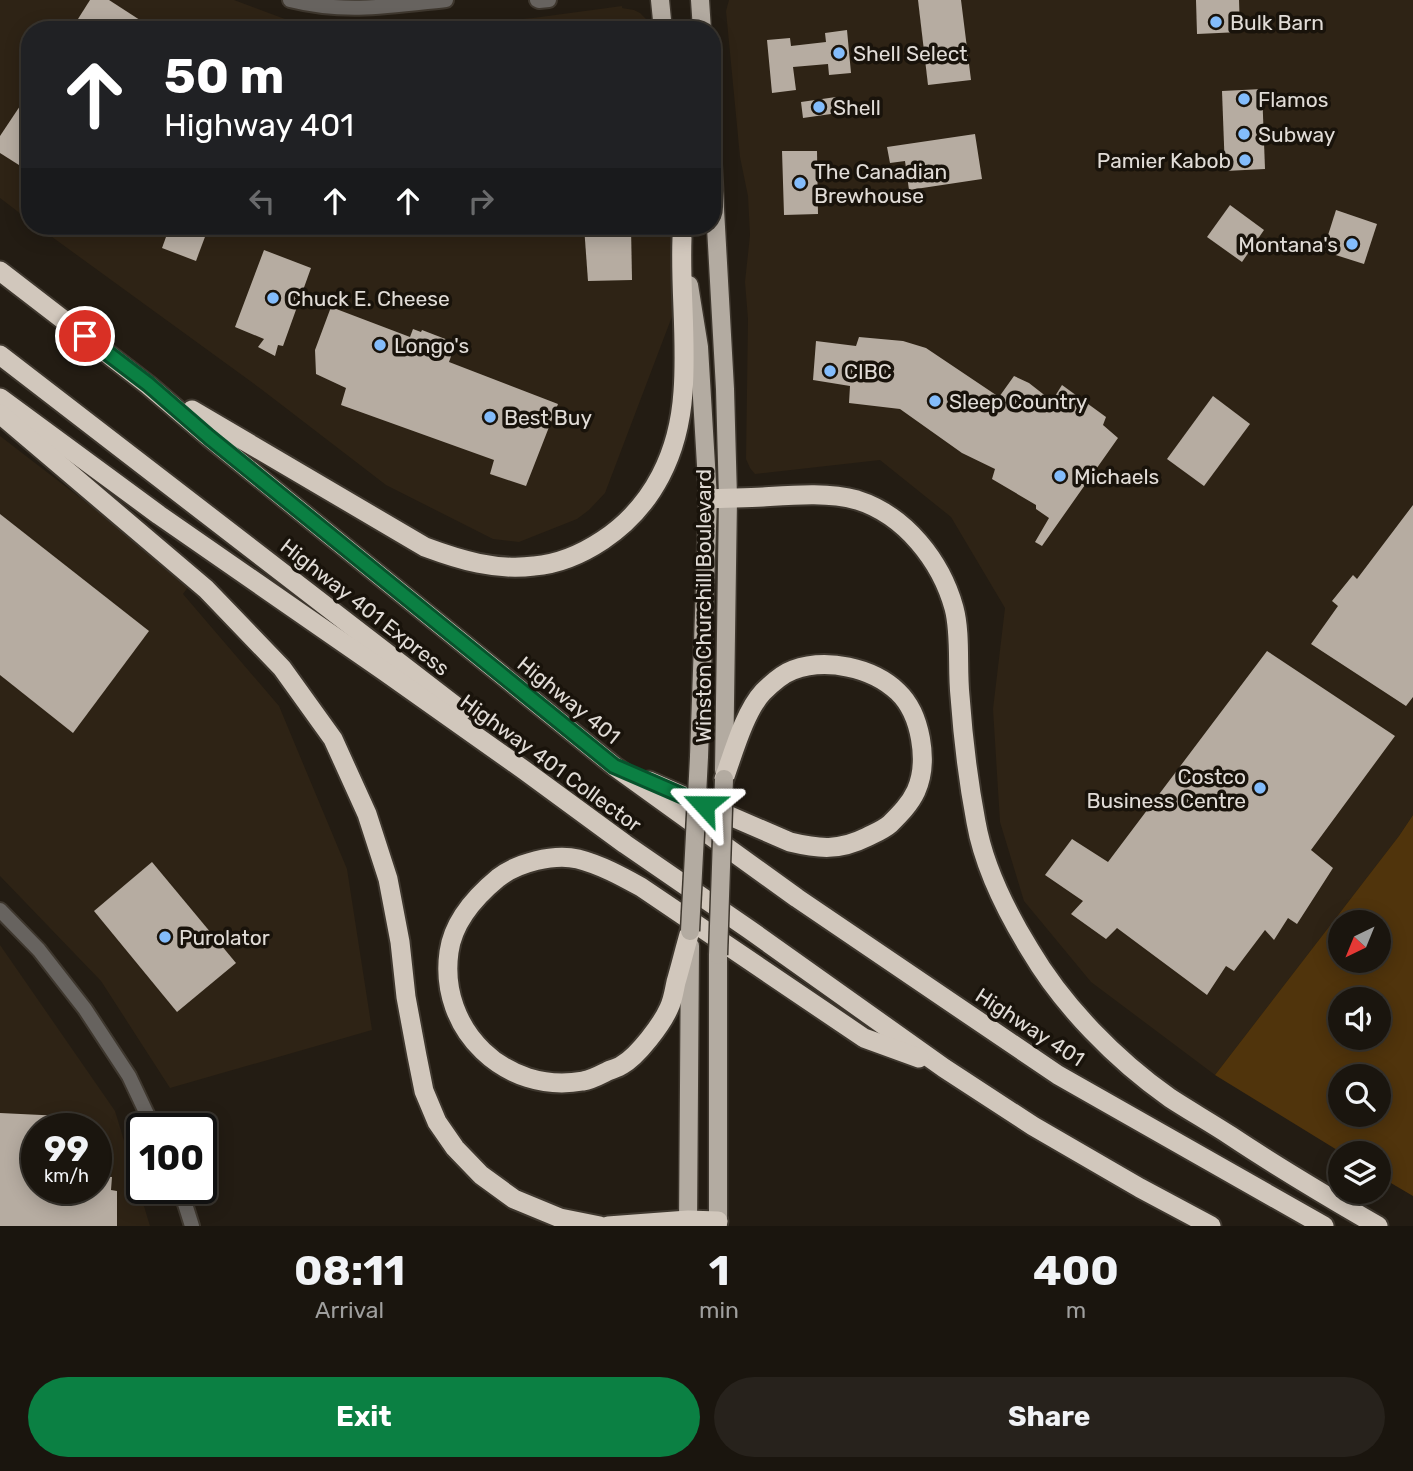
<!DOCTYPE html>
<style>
body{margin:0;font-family:Rubik,sans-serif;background:#27221c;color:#f1f3f6;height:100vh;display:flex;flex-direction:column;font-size:26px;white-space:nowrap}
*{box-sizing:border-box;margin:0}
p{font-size:23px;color:#9f9f9e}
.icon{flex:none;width:38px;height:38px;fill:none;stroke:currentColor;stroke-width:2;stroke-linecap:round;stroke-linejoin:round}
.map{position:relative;height:1226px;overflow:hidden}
.side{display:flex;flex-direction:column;background:#1a150e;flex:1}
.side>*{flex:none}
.top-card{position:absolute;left:21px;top:21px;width:700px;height:214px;border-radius:28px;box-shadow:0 4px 18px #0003,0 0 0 2px #38342e;background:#202124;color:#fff;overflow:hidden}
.needle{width:46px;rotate:223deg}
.fabs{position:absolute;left:1328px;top:910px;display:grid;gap:14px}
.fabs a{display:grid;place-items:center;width:63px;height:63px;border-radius:50%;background:#1a150e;box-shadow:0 4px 18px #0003,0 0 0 2px #38342e;font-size:35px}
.speed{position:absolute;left:21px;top:1113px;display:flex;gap:14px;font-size:35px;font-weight:700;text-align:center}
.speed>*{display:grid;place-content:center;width:91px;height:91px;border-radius:50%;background:#1a150e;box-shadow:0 4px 18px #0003,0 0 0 2px #38342e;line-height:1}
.speed small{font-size:18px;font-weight:400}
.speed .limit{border:4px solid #111;border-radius:10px;background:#fff;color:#111}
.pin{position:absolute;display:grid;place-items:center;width:60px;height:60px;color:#fff;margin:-30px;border:4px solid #fff;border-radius:50%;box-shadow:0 2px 7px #0007}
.me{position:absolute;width:77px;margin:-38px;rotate:294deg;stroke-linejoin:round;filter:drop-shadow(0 0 5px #0008)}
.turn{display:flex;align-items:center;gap:24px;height:147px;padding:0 28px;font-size:32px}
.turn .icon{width:91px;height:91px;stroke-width:2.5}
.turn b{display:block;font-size:49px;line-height:60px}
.lanes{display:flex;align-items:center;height:66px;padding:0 28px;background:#0003;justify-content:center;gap:35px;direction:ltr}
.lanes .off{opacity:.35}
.eta{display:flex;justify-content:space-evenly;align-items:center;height:119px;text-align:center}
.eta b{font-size:42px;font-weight:700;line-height:49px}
.cta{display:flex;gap:14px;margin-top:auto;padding:14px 28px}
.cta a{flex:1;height:80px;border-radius:42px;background:#0b8043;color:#fff;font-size:28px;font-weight:700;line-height:80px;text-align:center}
.cta a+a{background:#27221c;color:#f1f3f6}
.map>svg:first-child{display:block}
.built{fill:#2e2315;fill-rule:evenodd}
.green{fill:#50340c;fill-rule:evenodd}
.building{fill:#b6aca1}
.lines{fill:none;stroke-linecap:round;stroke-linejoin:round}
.minor-casing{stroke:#3e372e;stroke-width:18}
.major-casing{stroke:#3e372e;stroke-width:21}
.highway-casing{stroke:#3e372e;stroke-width:23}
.minor{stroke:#67635f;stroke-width:14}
.major{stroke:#b3aba1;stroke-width:18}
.highway{stroke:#d1c7bc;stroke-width:19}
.major-bridge-casing{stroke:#3e372e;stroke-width:21;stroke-linecap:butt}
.major-bridge{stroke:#b3aba1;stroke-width:18}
.route-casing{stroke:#07532c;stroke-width:18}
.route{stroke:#0b8043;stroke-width:12}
.poi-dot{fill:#83bcfb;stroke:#19130b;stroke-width:2.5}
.labels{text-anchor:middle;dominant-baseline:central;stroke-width:7;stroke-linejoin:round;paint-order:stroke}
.poi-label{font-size:21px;fill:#e1dcd7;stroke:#19130b;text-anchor:start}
.street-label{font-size:21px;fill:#e1dcd7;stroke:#19130b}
</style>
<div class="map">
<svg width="1413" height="1226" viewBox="0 0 1413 1226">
<rect width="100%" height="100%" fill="#231c13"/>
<g class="built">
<polygon points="0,0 234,0 293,22 296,27 312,30 30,30 30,221 0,198"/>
<polygon points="729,0 1413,0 1413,815 1399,836 1215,1075 1091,982 1024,901 1000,822 993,709 1005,608 951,517 880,460 755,474 750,468 746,459 748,319 745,282 750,235 748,196 740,157 726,11"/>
<polygon points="622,6 622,8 634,10 640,13 647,20 651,30 404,30 533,18"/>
<polygon points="37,226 671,226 676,306 605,493 589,510 577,519 519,542 493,539 386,485 261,389"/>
<polygon points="0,436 191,583 183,594 279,706 347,869 372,1030 170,1088 101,981 0,876"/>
<path d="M0 945 115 1111 150 1226H0ZM37 1129H96V1188H37Z"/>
</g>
<path class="green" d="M1413 815V1196L1379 1176V1153H1342L1215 1075 1399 836ZM1340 922H1379V961H1340ZM1340 999H1379V1038H1340ZM1340 1076H1379V1115H1340Z"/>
<g class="building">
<polygon points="90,0 109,0 143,22 138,30 71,30"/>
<polygon points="918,0 961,0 971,80 928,85"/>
<polygon points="1196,0 1239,0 1240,32 1197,34"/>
<polygon points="847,30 851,73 829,75 828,64 793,67 796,90 772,93 767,40 790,38 791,46 826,42 825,33"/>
<polygon points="1262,89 1265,169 1225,171 1222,91"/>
<polygon points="30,91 30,172 0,153 0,136"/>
<polygon points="836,97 838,113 803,118 801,102"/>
<polygon points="975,134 982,179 909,190 905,161 890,163 887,147"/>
<polygon points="782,151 817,151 818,214 784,215"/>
<polygon points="1230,205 1264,230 1242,262 1207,237"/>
<polygon points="1336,210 1377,224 1364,264 1323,251"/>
<polygon points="170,226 209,226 196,261 162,248"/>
<polygon points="584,226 631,226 632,280 588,281"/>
<polygon points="264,250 311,268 283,346 278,345 275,356 258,347 264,339 235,327"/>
<polygon points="331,307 410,337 413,329 421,332 422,330 448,340 447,342 455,345 449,362 558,404 526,486 490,474 494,460 341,405 346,388 316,374 315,350"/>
<polygon points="859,337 903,341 926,348 999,397 1014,376 1029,383 1052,401 1062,385 1106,417 1103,425 1118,438 1042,546 1035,542 1049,518 1036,509 1036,505 992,479 995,469 962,453 900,409 849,403 850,386 813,380 816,341 856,346"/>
<polygon points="1213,396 1250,424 1204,486 1167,459"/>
<polygon points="1413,505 1413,697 1406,706 1311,644 1338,606 1332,601 1353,575 1357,579"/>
<polygon points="0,514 149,631 73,733 0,675"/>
<polygon points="1267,651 1395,736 1311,850 1333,868 1297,924 1288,918 1274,940 1265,930 1234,971 1226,966 1207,995 1117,928 1106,939 1071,914 1083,901 1045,875 1072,839 1108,862"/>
<polygon points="152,862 236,963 177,1012 94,911"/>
<polygon points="0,1113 83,1117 83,1129 37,1129 37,1188 96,1188 96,1176 112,1177 111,1190 117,1191 117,1226 0,1226"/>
</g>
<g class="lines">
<defs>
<g id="minor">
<path d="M290 0C345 14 391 6 446 0"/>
<polyline points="537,0 539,1 549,0"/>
<polyline points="0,910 39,950 85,1009 129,1076 154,1129"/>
<polyline points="180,1188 192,1226"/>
</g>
<g id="major">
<polyline points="660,0 663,30"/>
<polyline points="700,0 702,30"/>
<polyline points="712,155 725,389 728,498 724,770"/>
<polyline points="689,285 699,347 708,499 699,757"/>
<polyline points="688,1226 690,946"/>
<polyline points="718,1226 718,955"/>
</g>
<g id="highway">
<polyline points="0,271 148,385 209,437 614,766 797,898 1058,1075 1324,1226"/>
<polyline points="0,355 462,711"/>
<polyline points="0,398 159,515 384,671 524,770 625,844 750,930 944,1068 1033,1126 1140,1188 1211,1226"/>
<path d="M192 410 425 547C460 560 496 571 534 566 559 564 582 554 603 540 654 506 679 452 683 392 687 341 680 289 682 238"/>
<polyline points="0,414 206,589 282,668 333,739 367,814 388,879 400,942 406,997 417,1056 424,1091 437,1122 455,1148 481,1175 514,1199 560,1218 600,1226"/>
<path d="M708 499C726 498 745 498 763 497 794 495 828 492 857 500 905 515 941 561 954 608 961 634 957 668 960 696 963 738 968 780 976 822 984 868 1006 911 1030 950 1063 1006 1116 1060 1170 1098 1190 1111 1211 1123 1231 1136 1279 1168 1328 1197 1378 1226"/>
<path d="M649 781 790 842C819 849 839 851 867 837 875 833 883 830 890 824 900 814 910 804 916 791 929 762 921 714 898 692 872 667 826 658 793 670 782 674 771 684 763 692 745 711 733 754 724 779"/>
<path d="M690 931C685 948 681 965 676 982 674 991 673 1000 669 1008 662 1024 638 1056 622 1065 618 1068 612 1069 608 1071 600 1075 591 1080 583 1081 506 1095 438 1030 449 952 453 922 475 897 498 878 517 863 554 853 578 859 601 865 621 876 641 887L864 1038 919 1058"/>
<polyline points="608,1226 688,1220 718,1221"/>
</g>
</defs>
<use href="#minor" class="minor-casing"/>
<use href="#major" class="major-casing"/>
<use href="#highway" class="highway-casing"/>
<use href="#minor" class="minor"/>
<use href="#major" class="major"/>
<use href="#highway" class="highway"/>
<defs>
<g id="major-bridge">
<polyline points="690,931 699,757"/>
<polyline points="718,955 724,779"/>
</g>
</defs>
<use href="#major-bridge" class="major-bridge-casing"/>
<use href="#major-bridge" class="major-bridge"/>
</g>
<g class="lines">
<defs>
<polyline id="route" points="85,336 148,384 209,437 614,766 704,805"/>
</defs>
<use href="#route" class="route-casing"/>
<use href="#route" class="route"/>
</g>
<g class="poi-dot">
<circle cx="1216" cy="22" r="7"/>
<circle cx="839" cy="53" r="7"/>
<circle cx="1244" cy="99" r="7"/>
<circle cx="819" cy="107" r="7"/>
<circle cx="1244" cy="134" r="7"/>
<circle cx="1245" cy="160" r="7"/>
<circle cx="800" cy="183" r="7"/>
<circle cx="1352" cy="244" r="7"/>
<circle cx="273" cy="298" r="7"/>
<circle cx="380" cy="345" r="7"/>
<circle cx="830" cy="371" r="7"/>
<circle cx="935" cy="401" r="7"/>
<circle cx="490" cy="417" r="7"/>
<circle cx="1060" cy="476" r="7"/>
<circle cx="1260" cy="788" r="7"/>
<circle cx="165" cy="937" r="7"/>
</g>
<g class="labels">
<g class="poi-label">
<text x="1230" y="22">Bulk Barn</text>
<text x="853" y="53">Shell Select</text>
<text x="1258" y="99">Flamos</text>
<text x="833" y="107">Shell</text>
<text x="1258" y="134">Subway</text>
<text x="1231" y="160" text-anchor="end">Pamier Kabob</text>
<text x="814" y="171">The Canadian<tspan x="814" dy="24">Brewhouse</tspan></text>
<text x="1338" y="244" text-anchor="end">Montana's</text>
<text x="287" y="298">Chuck E. Cheese</text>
<text x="394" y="345">Longo's</text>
<text x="844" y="371">CIBC</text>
<text x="949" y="401">Sleep Country</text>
<text x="504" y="417">Best Buy</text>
<text x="1074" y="476">Michaels</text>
<text x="1246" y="776" text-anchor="end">Costco<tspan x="1246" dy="24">Business Centre</tspan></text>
<text x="179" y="937">Purolator</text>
</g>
<g class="street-label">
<text transform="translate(703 606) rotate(-90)">Winston Churchill Boulevard</text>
<text transform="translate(365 607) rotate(38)">Highway 401 Express</text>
<text transform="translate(569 700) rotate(39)">Highway 401</text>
<text transform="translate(551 763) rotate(36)">Highway 401 Collector</text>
<text transform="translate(1030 1027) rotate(33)">Highway 401</text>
</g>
</g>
</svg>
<div class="fabs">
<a><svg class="needle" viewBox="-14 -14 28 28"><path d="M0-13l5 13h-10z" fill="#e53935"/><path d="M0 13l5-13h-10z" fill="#9f9f9e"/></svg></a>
<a><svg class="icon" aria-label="sound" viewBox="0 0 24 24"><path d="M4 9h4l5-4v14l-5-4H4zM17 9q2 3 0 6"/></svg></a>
<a><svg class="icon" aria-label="search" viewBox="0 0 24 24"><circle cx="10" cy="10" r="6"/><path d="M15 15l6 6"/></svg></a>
<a><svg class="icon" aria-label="layers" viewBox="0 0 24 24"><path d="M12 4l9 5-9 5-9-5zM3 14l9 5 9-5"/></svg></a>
</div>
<div class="speed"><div>99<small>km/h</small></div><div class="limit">100</div></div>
<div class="pin" style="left:85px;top:336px;background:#d93025"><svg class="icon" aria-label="arrive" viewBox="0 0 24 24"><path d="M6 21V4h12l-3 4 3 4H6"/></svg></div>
<svg class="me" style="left:704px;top:805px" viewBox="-20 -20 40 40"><path d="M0-17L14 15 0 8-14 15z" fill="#0b8043" stroke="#fff" stroke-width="4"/></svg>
<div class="top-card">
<div class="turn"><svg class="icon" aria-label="ahead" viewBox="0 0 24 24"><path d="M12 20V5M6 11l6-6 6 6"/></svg><div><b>50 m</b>Highway 401</div></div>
<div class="lanes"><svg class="icon off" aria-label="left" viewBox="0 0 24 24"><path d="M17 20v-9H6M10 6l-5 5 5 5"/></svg><svg class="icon" aria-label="ahead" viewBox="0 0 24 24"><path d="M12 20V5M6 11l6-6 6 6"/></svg><svg class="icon" aria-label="ahead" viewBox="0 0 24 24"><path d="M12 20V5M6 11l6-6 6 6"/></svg><svg class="icon off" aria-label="right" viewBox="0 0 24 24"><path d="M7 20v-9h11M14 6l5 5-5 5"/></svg></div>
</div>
</div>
<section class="side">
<div class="eta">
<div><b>08:11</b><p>Arrival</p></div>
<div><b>1</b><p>min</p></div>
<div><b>400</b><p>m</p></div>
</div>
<div class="cta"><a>Exit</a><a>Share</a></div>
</section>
